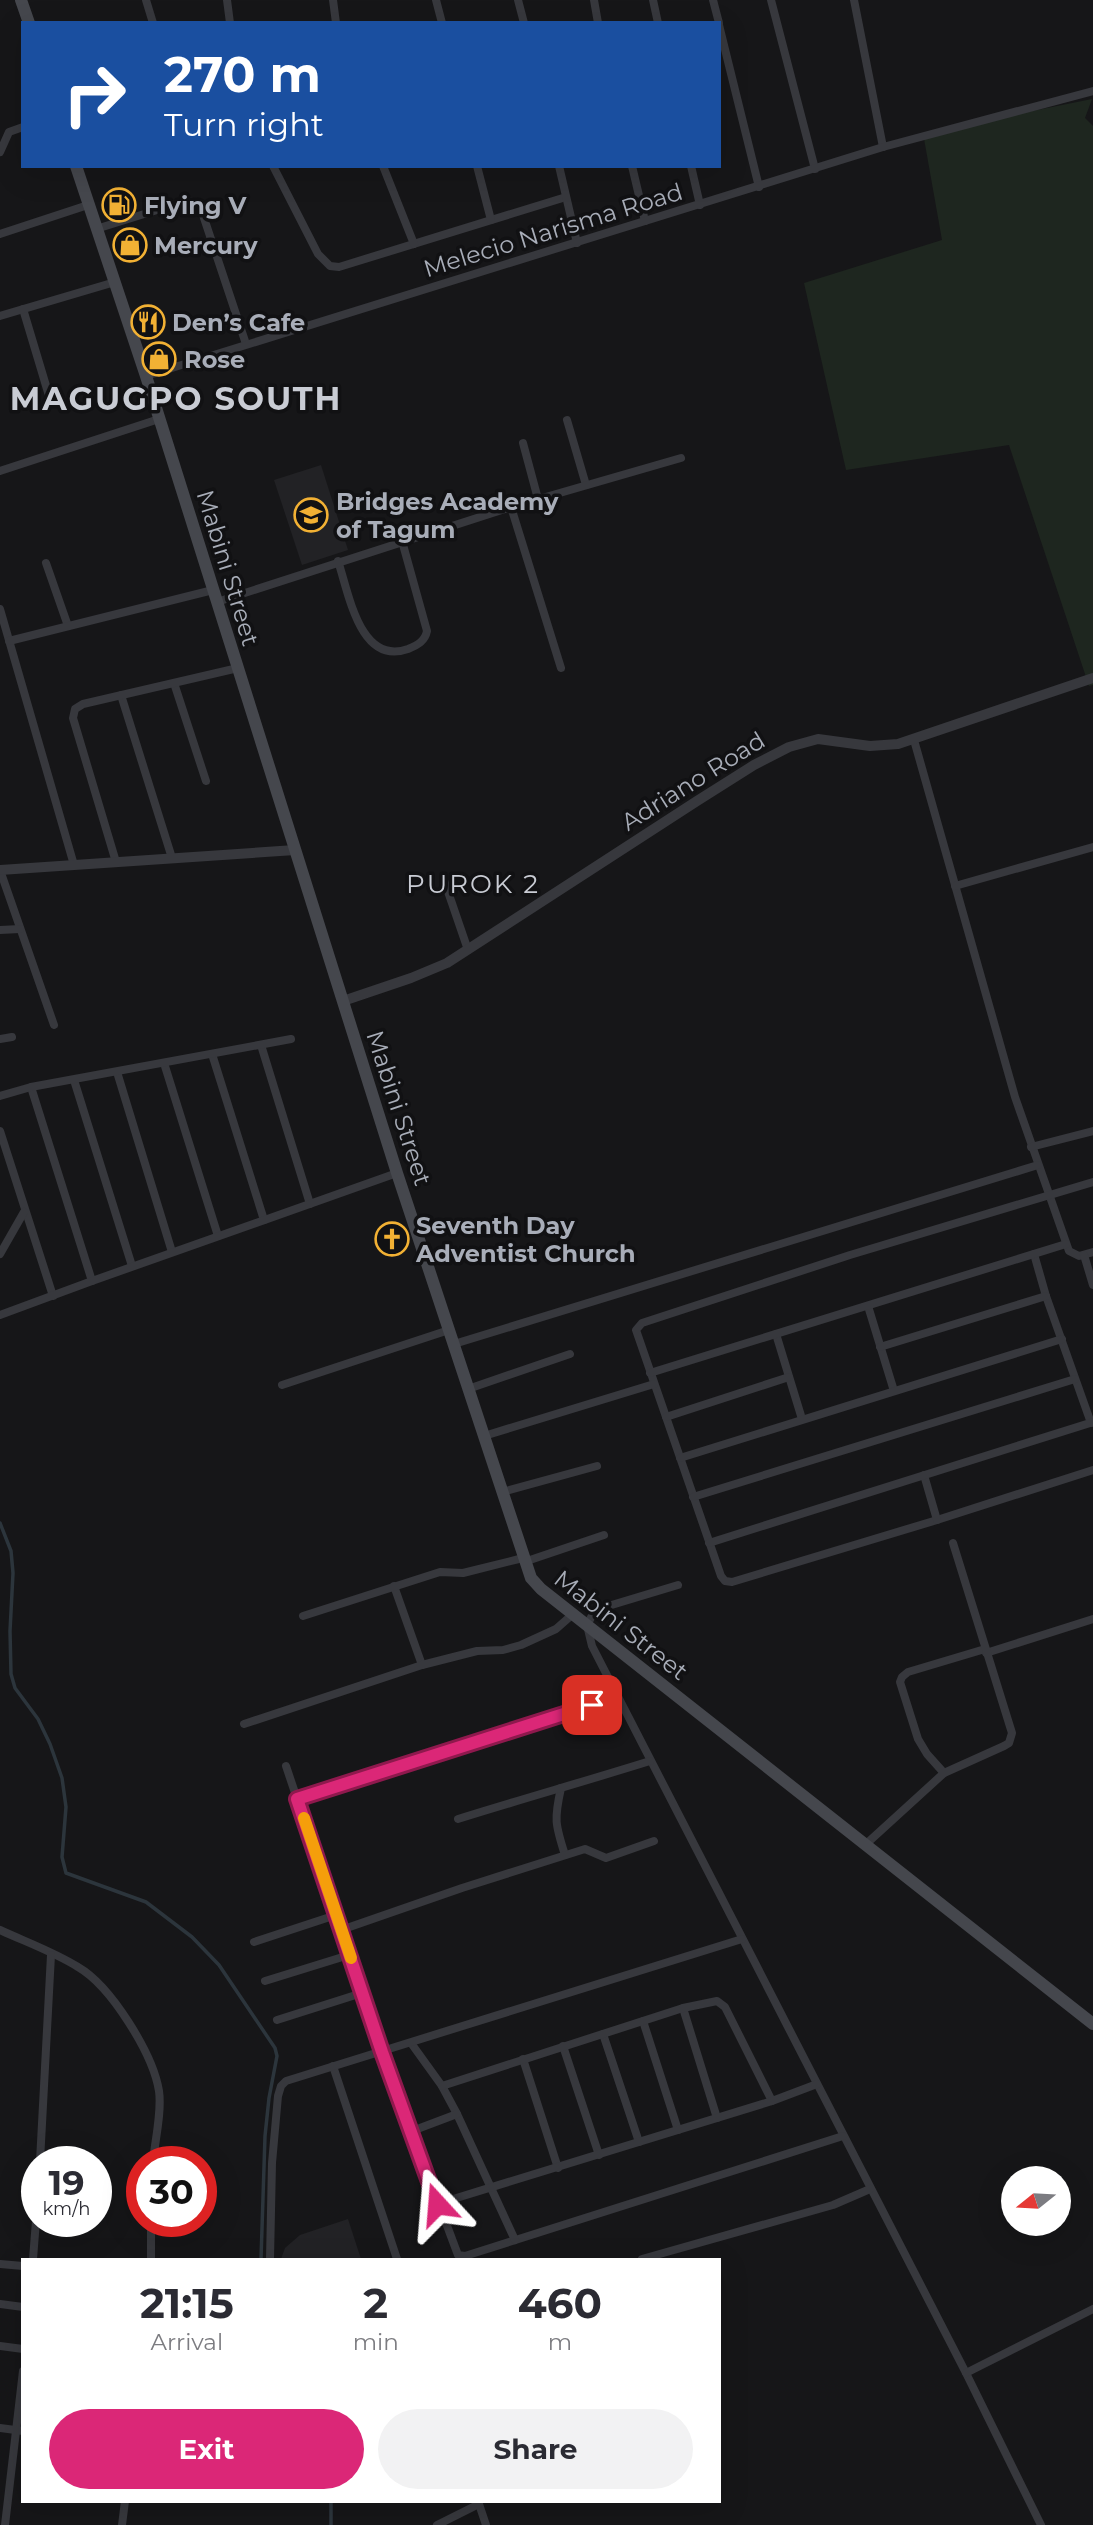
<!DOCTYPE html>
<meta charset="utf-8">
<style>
body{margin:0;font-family:Montserrat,sans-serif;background:#f2f2f3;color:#2b2b33;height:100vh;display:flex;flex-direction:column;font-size:26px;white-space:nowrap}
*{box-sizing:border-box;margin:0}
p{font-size:23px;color:#7c7c81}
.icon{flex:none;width:38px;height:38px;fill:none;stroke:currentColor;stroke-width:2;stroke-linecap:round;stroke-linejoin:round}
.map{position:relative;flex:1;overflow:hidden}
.side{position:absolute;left:21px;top:2258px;width:700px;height:245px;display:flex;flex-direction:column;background:#fff;border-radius:0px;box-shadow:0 7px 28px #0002}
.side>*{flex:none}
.top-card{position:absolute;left:21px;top:21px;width:700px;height:147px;border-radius:0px;box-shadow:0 7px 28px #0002;background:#1a4fa0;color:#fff;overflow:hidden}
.needle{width:46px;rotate:252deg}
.tools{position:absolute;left:1001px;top:2166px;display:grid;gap:14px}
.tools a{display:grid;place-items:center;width:70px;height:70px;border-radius:50%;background:#fff;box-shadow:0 7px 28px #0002;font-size:35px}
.speed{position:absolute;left:21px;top:2146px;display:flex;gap:14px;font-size:35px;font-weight:700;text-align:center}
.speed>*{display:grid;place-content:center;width:91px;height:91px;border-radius:50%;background:#fff;box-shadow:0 7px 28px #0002;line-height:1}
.speed small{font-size:18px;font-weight:400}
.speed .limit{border:10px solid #d22;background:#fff;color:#111}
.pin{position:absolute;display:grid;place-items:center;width:60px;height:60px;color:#fff;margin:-30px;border-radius:14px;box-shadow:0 4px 10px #0006}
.me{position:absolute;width:77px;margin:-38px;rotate:341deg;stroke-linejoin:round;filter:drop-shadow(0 0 5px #0008)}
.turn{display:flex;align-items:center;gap:24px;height:147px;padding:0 28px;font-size:32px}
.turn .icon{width:91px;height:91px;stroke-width:2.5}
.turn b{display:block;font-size:49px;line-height:60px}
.eta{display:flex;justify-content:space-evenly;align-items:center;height:119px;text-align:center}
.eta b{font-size:42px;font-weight:700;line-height:49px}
.action{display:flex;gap:14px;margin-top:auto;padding:14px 28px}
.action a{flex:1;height:80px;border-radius:42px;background:#db2777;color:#fff;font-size:28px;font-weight:700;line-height:80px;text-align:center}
.action a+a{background:#f2f2f3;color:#2b2b33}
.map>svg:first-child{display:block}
.built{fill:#222225}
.green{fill:#1e261f}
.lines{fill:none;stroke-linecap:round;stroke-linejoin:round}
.stream{stroke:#2c353c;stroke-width:3.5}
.minor{stroke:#37383d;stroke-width:8}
.tertiary{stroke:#37383d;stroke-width:10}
.secondary{stroke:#45474d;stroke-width:12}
.route-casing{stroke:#8e194d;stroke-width:18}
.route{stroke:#db2777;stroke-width:12}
.slow{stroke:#f59e0b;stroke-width:12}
.labels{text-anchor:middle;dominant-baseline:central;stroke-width:7;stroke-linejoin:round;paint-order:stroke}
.poi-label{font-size:24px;font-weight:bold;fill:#a8adb8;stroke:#111113;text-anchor:start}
.street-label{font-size:24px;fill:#a8adb8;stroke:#111113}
.neighbourhood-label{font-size:26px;letter-spacing:2px;fill:#c9ccd4;stroke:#111113}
.district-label{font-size:32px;font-weight:bold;letter-spacing:2px;fill:#c9ccd4;stroke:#111113}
</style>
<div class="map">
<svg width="1093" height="2525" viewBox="0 0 1093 2525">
<rect width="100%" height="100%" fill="#161618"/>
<g class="built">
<polygon points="321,465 348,550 302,565 274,480"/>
<polygon points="348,2219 361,2259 281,2259 285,2248 300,2235"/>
</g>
<polygon class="green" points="1092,99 1085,118 1093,126 1093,685 1089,686 1009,445 846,470 804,283 942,240 923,133"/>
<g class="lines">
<g class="stream">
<polyline points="0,1523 11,1551 13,1573 10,1631 11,1674 15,1688 38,1719 50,1744 62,1778 66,1807 62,1857 66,1873 146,1902 192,1937 219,1965 275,2048 277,2056 269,2098 265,2136 261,2259"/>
<polyline points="331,2501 331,2525"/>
</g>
<g class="minor">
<polyline points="146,0 153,23"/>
<polyline points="227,0 230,23"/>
<polyline points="333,0 336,23"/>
<polyline points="436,0 442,23"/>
<polyline points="518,0 524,23"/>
<polyline points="594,0 598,23"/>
<polyline points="653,0 658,23"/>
<polyline points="713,0 719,23"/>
<polyline points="771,0 815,169"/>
<polyline points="854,0 883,147"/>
<polyline points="719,25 759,187"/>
<polyline points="0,152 9,132 23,127"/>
<polyline points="273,166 318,254 330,266 339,267 566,197"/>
<polyline points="383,166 414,244"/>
<polyline points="477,166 491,220"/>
<polyline points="559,166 577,243"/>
<polyline points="632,166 645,221"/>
<polyline points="691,166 700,205"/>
<polyline points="96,229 186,201 193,202 201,209 246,344"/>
<polyline points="0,234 88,205"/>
<polyline points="23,309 50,399"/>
<polyline points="0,316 115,282"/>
<polyline points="146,376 883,147 1093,91"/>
<polyline points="567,420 586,485"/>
<polyline points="523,443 538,499"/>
<polyline points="0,471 159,419"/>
<polyline points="511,507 561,668"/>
<path d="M338 561C349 594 360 666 408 649 418 645 425 641 427 631L402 541"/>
<polyline points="46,563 68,626"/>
<polyline points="217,602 511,507 681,458"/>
<polyline points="0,609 74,865"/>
<polyline points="9,641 213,590"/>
<polyline points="174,683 206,781"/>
<polyline points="121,695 172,858"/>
<polyline points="914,740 1015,1097 1069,1251 1079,1256 1093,1252"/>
<polyline points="116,862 73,718 75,709 83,704 238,668"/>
<polyline points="0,870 54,1025"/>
<polyline points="444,880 468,950"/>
<polyline points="955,886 1093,847"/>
<polyline points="0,930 20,929"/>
<polyline points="0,1039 12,1037"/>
<polyline points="261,1045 310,1204"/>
<polyline points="212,1054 264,1220"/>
<polyline points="164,1063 218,1236"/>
<polyline points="117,1072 172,1252"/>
<polyline points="74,1080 132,1266"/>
<polyline points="31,1087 92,1281"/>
<polyline points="0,1096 31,1087 291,1039"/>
<polyline points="0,1131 53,1296"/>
<polyline points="1031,1147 1093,1131"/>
<polyline points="1093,1182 850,1255 642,1323 636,1330 721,1576 725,1581 732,1582 937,1520 1093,1470"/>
<polyline points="0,1254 24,1212"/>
<polyline points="1034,1254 1046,1296 1091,1423"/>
<polyline points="1084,1255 1093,1285"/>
<polyline points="868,1306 894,1391"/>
<polyline points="0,1315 92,1281 397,1173"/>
<polyline points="776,1334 802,1419"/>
<polyline points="454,1344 1038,1165"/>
<polyline points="880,1347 1046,1296"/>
<polyline points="650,1373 1066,1244"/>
<polyline points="282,1385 449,1330"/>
<polyline points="468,1389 570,1354"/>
<polyline points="666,1417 789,1377"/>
<polyline points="484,1436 654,1384"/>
<polyline points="680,1458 1062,1339"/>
<polyline points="924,1475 937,1520"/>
<polyline points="502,1492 597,1466"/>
<polyline points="693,1497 1075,1379"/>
<polyline points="709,1543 1093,1422"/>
<polyline points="524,1562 604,1535"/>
<polyline points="678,1585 595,1610 587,1625 592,1646 966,2373 1041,2525"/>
<polyline points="394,1586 422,1665"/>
<polyline points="303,1616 440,1572 463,1573 523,1558"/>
<polyline points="986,1653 1093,1619"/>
<polyline points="244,1724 422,1665 477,1651 503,1650 521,1645 556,1629 573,1614"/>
<polyline points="286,1766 382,2052 458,2255 465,2256 843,2136"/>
<polyline points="944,1773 927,1754 918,1739 900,1682 902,1677 908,1672 985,1649"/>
<path d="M561 1788C554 1819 555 1824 565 1855"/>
<polyline points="297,1799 519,1727 617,1698"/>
<path d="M458 1819C522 1799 586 1781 650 1761"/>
<polyline points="865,1845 944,1773 1004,1746 1009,1743 1012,1733 953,1543"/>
<path d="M0 1930C26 1942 54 1952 78 1967 111 1986 153 2054 159 2091 162 2111 155 2141 153 2161"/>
<polyline points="341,1930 462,1888 585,1849 606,1858 654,1841"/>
<polyline points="254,1942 336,1915"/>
<polyline points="265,1981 349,1955"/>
<polyline points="683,2008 717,2118"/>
<polyline points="277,2020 362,1993"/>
<polyline points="643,2021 678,2130"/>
<polyline points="603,2034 639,2142"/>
<polyline points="411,2043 442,2086 457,2114 515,2240"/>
<polyline points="563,2046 599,2155"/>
<polyline points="523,2059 558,2168"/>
<polyline points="333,2066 397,2259"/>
<polyline points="442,2086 683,2008 717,2001 725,2007 772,2101"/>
<polyline points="412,2131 457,2114"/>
<polyline points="40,2161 51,1955"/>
<polyline points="437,2204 772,2101 817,2084"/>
<polyline points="151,2221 151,2259"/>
<polyline points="33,2259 37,2208"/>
<polyline points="270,2259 272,2163 278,2096 281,2086 286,2081 742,1939"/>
<polyline points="642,2259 833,2205 870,2189"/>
<polyline points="0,2264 23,2266"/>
<polyline points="0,2304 23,2307"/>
<polyline points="0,2346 23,2349"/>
<polyline points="966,2373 1093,2309"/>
<polyline points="0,2428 23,2431"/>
<polyline points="478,2501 486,2525"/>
<polyline points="5,2525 23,2371"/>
<polyline points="122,2525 125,2501"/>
<polyline points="437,2525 479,2504"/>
</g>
<g class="tertiary">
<polyline points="0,870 295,850"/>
<polyline points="343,1001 411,978 447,963 697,801 754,765 789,747 818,739 870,746 898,744 1093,678"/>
</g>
<g class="secondary">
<polyline points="21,0 29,23"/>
<polyline points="76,166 146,376 397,1173 531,1578 541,1589 1093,2024"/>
</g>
</g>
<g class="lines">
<defs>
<polyline id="route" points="437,2204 382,2052 297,1799 592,1705"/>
</defs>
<use href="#route" class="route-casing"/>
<use href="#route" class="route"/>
<polyline class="slow" points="304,1818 351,1958"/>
</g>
<defs>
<symbol id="fuel-ring" viewBox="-11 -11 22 22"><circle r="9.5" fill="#111113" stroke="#f2b134" stroke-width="1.5"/><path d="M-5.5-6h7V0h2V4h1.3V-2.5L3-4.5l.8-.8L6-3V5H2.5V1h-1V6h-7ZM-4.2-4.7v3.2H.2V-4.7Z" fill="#f2b134"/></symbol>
<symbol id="shop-ring" viewBox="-11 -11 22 22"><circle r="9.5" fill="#111113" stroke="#f2b134" stroke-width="1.5"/><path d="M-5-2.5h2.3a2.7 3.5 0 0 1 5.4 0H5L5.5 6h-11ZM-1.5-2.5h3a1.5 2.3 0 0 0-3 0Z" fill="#f2b134"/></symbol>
<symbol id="restaurant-ring" viewBox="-11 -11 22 22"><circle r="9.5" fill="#111113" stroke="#f2b134" stroke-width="1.5"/><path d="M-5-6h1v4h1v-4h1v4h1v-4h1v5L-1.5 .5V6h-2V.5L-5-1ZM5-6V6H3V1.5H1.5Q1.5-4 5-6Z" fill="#f2b134"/></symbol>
<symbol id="school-ring" viewBox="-11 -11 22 22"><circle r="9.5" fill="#111113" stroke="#f2b134" stroke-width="1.5"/><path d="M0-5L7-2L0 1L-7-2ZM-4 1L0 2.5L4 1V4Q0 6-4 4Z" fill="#f2b134"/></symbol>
<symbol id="church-ring" viewBox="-11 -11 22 22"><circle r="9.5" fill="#111113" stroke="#f2b134" stroke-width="1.5"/><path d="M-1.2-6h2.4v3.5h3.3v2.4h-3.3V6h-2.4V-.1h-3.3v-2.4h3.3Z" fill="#f2b134"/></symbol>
</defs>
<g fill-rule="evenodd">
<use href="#fuel-ring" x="100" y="186" width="38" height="38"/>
<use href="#shop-ring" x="111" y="226" width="38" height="38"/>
<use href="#restaurant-ring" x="129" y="303" width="38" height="38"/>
<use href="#shop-ring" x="140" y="340" width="38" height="38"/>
<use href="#school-ring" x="292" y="496" width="38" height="38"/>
<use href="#church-ring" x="373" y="1220" width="38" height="38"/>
</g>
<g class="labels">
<g class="poi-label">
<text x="144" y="205">Flying V</text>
<text x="154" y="245">Mercury</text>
<text x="172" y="322">Den’s Cafe</text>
<text x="184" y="359">Rose</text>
<text x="336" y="501">Bridges Academy<tspan x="336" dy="28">of Tagum</tspan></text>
<text x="416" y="1225">Seventh Day<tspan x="416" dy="28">Adventist Church</tspan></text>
</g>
<g class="street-label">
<text transform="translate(553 230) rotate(-17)">Melecio Narisma Road</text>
<text transform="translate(228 568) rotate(73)">Mabini Street</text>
<text transform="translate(693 781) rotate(-32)">Adriano Road</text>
<text transform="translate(399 1108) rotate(72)">Mabini Street</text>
<text transform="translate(621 1625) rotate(38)">Mabini Street</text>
</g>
<g class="neighbourhood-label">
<text x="473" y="884">PUROK 2</text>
</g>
<g class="district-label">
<text x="176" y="398">MAGUGPO SOUTH</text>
</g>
</g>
</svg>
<div class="tools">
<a><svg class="needle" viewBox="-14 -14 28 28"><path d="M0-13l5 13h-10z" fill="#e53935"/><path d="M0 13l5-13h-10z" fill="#7c7c81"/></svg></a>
</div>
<div class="speed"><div>19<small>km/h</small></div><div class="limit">30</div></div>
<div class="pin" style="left:592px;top:1705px;background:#d93025"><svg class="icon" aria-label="arrive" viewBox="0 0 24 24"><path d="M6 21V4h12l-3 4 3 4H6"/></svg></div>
<svg class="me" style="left:437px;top:2204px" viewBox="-20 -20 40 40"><path d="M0-17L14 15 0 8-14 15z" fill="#db2777" stroke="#fff" stroke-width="4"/></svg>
<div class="top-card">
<div class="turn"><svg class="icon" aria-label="right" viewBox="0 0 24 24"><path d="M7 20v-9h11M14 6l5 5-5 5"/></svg><div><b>270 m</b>Turn right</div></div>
</div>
<section class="side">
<div class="eta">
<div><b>21:15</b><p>Arrival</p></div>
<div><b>2</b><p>min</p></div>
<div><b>460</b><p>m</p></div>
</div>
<div class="action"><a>Exit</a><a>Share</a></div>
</section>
</div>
